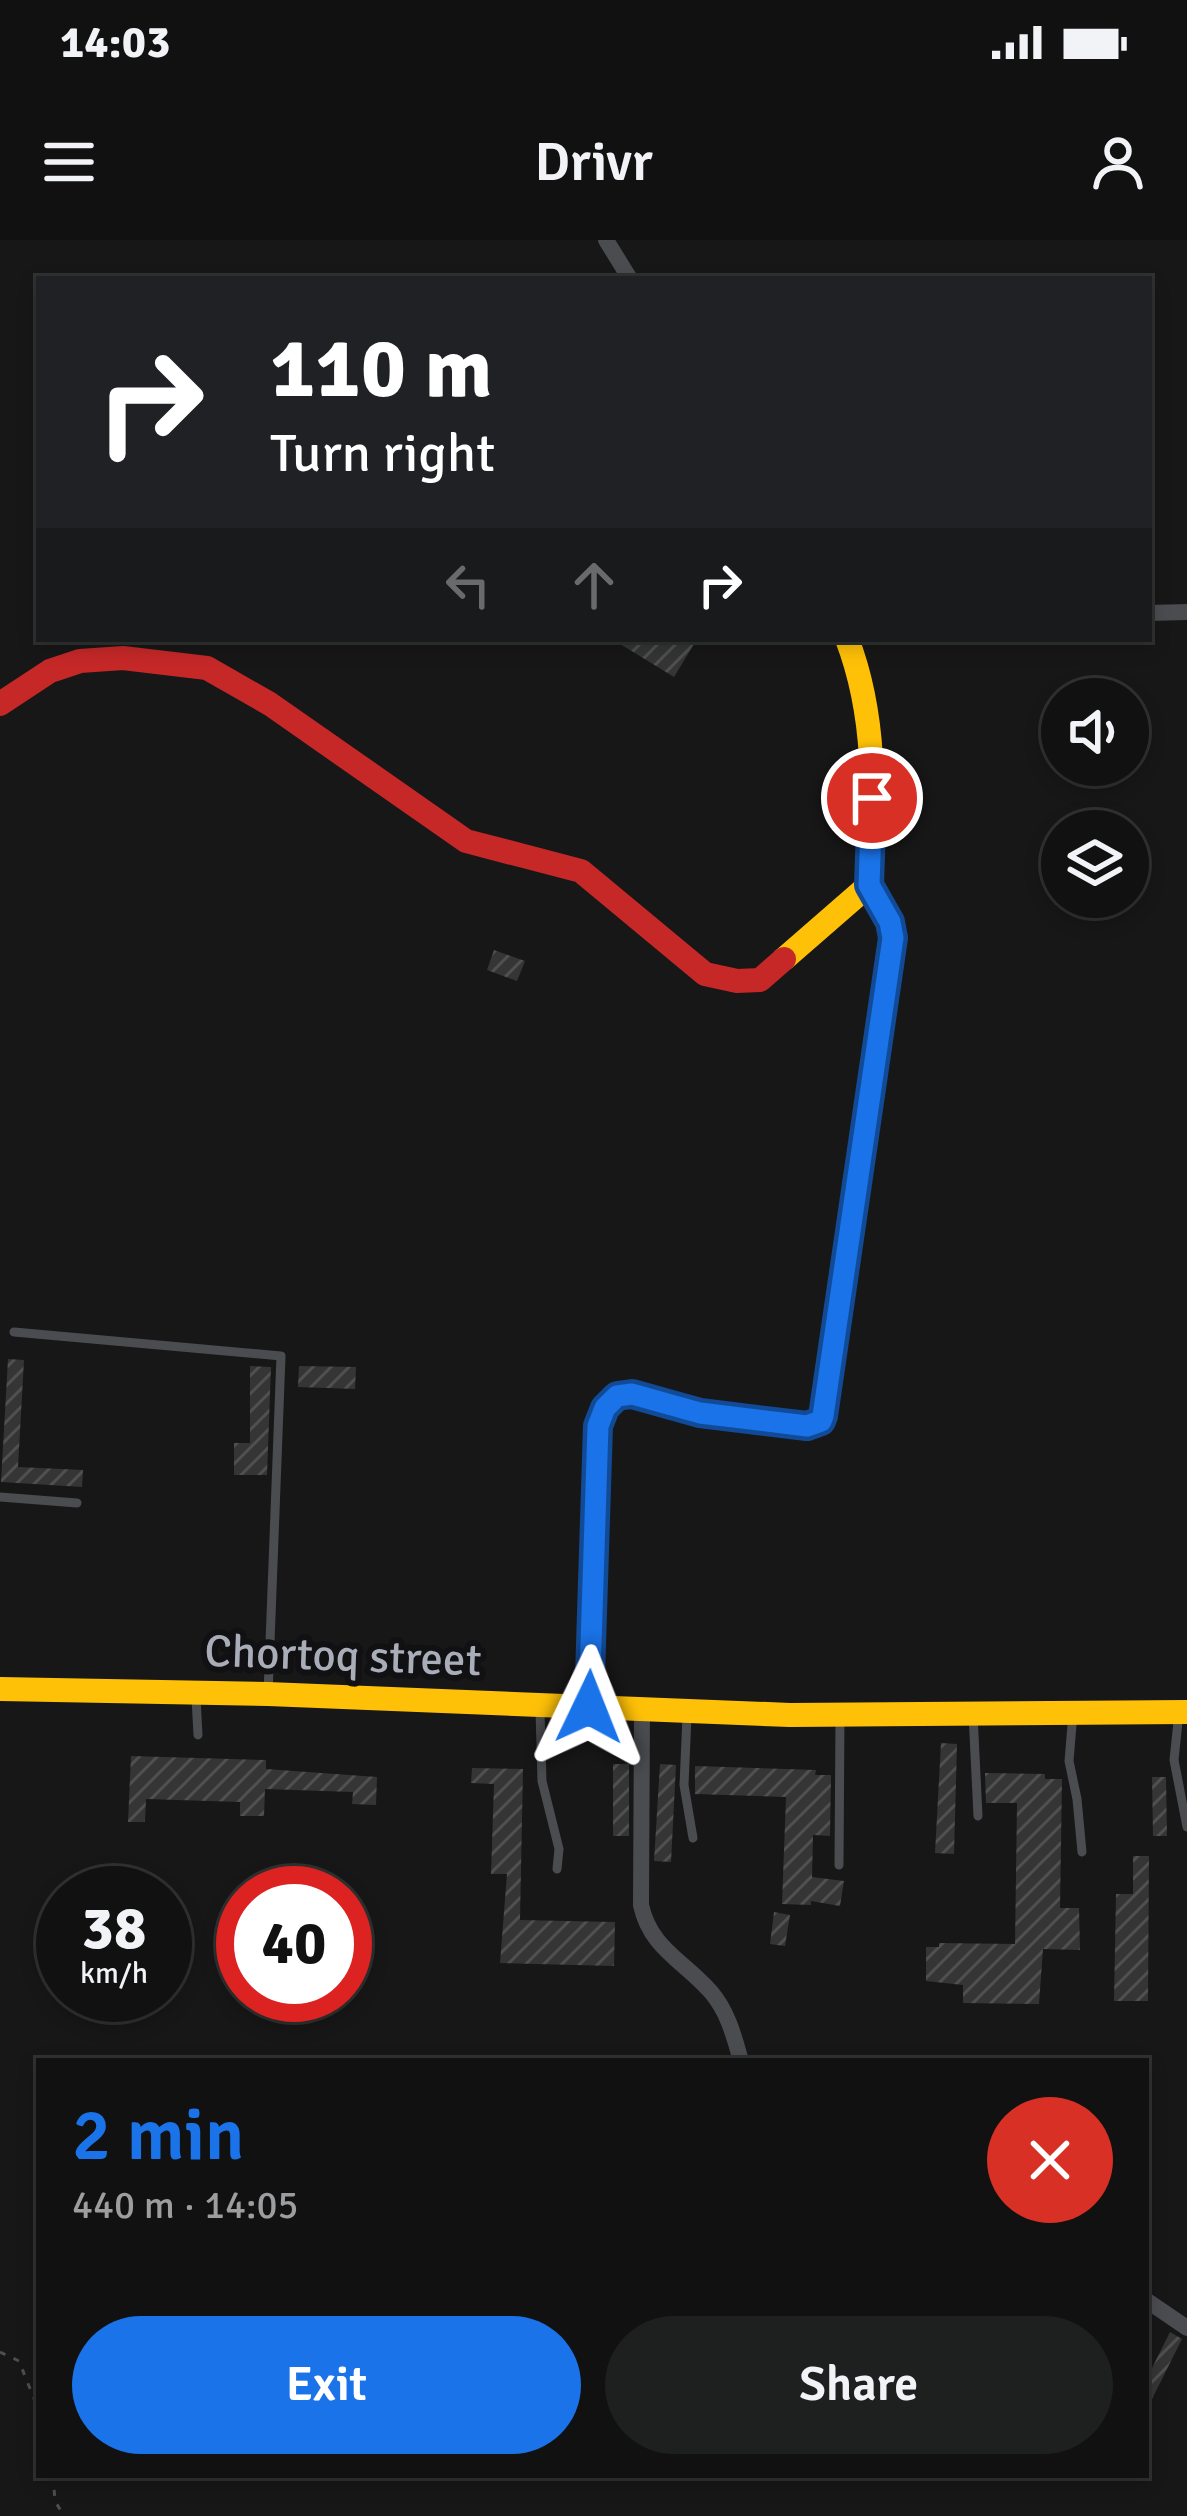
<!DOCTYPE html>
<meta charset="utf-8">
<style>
body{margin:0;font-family:Signika,sans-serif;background:#1e1f1f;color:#f1f3f6;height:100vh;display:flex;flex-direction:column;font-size:45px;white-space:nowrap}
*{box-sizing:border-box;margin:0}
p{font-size:39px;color:#9c9d9f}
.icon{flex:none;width:66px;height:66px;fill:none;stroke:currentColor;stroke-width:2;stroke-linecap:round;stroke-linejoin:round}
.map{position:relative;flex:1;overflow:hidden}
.side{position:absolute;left:36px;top:1818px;width:1113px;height:420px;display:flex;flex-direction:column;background:#111;border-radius:0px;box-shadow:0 6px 18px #0003,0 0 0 3px #303131}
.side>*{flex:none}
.guide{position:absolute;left:36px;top:36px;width:1116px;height:366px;border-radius:0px;box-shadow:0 6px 18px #0003,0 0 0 3px #303131;background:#202124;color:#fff;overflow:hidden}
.buttons{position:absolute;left:1041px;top:438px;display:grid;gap:24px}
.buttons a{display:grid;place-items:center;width:108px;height:108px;border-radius:50%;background:#111;box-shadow:0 6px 18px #0003,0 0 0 3px #303131;font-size:60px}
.speed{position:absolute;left:36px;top:1626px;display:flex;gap:24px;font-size:60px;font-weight:700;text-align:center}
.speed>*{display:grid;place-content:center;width:156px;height:156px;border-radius:50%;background:#111;box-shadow:0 6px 18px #0003,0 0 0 3px #303131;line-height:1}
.speed small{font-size:30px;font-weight:400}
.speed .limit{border:18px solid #d22;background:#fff;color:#111}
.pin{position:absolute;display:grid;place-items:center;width:102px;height:102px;color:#fff;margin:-51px;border:6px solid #fff;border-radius:50%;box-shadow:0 3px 12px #0007}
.me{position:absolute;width:132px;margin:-66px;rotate:2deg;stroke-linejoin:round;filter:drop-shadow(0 0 9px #0008)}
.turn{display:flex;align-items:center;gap:42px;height:252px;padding:0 36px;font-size:54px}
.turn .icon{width:156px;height:156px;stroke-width:2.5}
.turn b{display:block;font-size:84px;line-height:102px}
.lanes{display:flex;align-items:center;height:114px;padding:0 36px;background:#0003;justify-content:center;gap:60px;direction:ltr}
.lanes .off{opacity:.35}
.round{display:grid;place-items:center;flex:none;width:126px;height:126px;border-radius:63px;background:#1e1f1f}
.summary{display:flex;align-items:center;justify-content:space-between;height:204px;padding:0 36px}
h1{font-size:72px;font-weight:600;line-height:90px;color:#1a73e8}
.primary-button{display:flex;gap:24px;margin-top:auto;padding:24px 36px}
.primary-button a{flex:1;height:138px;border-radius:72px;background:#1a73e8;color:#fff;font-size:48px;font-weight:600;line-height:138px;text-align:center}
.primary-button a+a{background:#1e1f1f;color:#f1f3f6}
.status{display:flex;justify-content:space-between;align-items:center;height:84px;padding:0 60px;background:#111;direction:ltr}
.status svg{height:33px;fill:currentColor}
header{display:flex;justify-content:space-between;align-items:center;height:156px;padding:0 36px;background:#111;font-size:54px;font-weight:600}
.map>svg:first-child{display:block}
.building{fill:url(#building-hatch)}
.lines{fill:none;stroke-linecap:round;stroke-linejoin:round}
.path{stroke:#4d4e52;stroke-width:3;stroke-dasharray:6 9;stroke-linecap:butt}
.lane{stroke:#4b4c50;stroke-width:9}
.street{stroke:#4b4c50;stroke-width:16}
.fast{stroke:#4caf50;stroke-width:24}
.slow{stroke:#ffc107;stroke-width:24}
.jam{stroke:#c62828;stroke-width:24}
.route-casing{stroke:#114b97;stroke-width:30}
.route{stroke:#1a73e8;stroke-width:21}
.labels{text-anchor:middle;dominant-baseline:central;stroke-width:12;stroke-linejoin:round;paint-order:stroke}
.street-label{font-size:45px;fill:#a8adb8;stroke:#111113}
</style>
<div class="status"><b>14:03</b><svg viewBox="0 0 49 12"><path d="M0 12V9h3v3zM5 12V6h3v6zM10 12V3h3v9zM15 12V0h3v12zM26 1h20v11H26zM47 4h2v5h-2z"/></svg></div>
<header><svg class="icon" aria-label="menu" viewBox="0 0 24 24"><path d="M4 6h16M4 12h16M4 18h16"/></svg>Drivr<svg class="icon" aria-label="person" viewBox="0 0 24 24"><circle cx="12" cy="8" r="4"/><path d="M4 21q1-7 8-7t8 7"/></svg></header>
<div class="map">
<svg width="1187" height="2276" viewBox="0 0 1187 2276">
<defs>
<pattern id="building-hatch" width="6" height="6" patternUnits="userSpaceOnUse" patternTransform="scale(3)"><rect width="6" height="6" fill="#353536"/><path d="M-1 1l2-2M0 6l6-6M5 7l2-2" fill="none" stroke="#4f5051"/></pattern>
</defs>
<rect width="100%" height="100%" fill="#171717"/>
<g class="building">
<polygon points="612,399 697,399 674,437"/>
<polygon points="494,710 525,721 517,741 487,730"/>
<polygon points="8,1119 24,1120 18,1227 83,1230 82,1247 1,1242"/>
<polygon points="250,1126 271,1127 267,1235 234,1235 234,1203 250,1203"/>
<polygon points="299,1126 356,1127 355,1149 298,1147"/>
<polygon points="941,1503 957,1504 954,1614 935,1613"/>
<polygon points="131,1516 266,1520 266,1529 377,1537 376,1565 352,1564 353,1552 265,1549 264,1576 240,1576 240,1562 146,1559 145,1582 128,1582"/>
<rect x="613" y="1524" width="16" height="72"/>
<polygon points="660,1524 676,1525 671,1622 654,1621"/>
<polygon points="695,1526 816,1530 815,1535 831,1535 830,1596 813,1595 812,1637 844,1641 840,1666 811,1661 811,1665 782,1664 786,1557 695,1554"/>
<polygon points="472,1528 523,1529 520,1680 615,1682 614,1726 500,1723 507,1634 491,1634 494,1544 471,1543"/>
<polygon points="985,1533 1045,1534 1045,1539 1062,1539 1060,1668 1079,1668 1080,1710 1043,1709 1039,1764 963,1763 963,1745 926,1741 926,1707 939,1707 939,1703 1015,1704 1017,1563 986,1563"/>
<polygon points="1152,1537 1166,1537 1167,1596 1153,1596"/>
<polygon points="1133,1616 1149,1616 1148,1761 1114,1761 1116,1654 1133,1654"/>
<polygon points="774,1672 790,1675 785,1706 770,1704"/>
<polygon points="1170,2092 1182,2099 1146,2171 1146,2140"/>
</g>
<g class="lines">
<g class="path">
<polyline points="0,2112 19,2121 39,2171"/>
<polyline points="53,2235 55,2261 64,2276"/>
</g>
<g class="lane">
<polyline points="14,1092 281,1116 268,1454"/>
<polyline points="0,1257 77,1263"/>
<polyline points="196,1458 198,1495"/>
<polyline points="540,1470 542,1541 559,1609 557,1629"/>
<polyline points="1179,1472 1174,1520 1187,1587"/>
<polyline points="1073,1473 1069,1521 1077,1559 1082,1612"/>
<polyline points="973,1474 978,1576"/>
<polyline points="687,1476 684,1545 693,1598"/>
<polyline points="839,1625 840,1475"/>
</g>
<g class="street">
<polyline points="606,0 630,39"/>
<polyline points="1149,373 1187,372"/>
<path d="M642 1469 641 1665C650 1708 684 1721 711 1752 728 1772 734 1796 741 1821"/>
<polyline points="1146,2060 1187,2088"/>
</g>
<polyline class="fast" points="832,1115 893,698 889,681 869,645"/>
<g class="slow">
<path d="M784 719 869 645C873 560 878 480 847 399"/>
<polyline points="0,1449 268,1454 790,1475 1187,1472"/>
<polyline points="589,1467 598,1186 605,1168 617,1156 632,1154 700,1173 815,1185 823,1176 832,1115"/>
</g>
<polyline class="jam" points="0,464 50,431 80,421 123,418 207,428 270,464 466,601 581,631 705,734 737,741 760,740 784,719"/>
</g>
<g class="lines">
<defs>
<polyline id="route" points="589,1467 598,1186 605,1168 617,1156 632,1154 700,1173 807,1186 821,1181 823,1176 893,698 890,682 869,645 872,558"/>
</defs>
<use href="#route" class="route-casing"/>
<use href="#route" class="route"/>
</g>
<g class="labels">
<g class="street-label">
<text transform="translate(343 1416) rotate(2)">Chortoq street</text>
</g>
</g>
</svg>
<div class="buttons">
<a><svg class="icon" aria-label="sound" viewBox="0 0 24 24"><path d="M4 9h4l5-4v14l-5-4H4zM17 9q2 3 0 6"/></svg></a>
<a><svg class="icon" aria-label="layers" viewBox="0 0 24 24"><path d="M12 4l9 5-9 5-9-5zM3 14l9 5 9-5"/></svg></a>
</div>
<div class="speed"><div>38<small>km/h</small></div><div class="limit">40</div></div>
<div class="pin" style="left:872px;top:558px;background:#d93025"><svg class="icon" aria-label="arrive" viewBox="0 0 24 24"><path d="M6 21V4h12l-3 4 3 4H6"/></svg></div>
<svg class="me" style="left:589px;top:1467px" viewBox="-20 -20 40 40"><path d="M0-17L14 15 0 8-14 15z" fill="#1a73e8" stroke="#fff" stroke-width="4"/></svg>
<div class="guide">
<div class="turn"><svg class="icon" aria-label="right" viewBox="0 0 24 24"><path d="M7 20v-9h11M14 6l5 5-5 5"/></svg><div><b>110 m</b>Turn right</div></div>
<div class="lanes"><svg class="icon off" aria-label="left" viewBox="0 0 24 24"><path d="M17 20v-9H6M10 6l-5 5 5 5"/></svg><svg class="icon off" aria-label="ahead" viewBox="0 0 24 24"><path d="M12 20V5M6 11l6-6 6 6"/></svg><svg class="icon" aria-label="right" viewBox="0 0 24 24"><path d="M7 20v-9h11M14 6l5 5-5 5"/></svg></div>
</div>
<section class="side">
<div class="summary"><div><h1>2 min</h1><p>440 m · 14:05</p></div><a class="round" style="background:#d93025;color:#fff"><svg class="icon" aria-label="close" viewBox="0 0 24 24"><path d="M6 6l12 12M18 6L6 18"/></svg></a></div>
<div class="primary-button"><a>Exit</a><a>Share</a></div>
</section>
</div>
